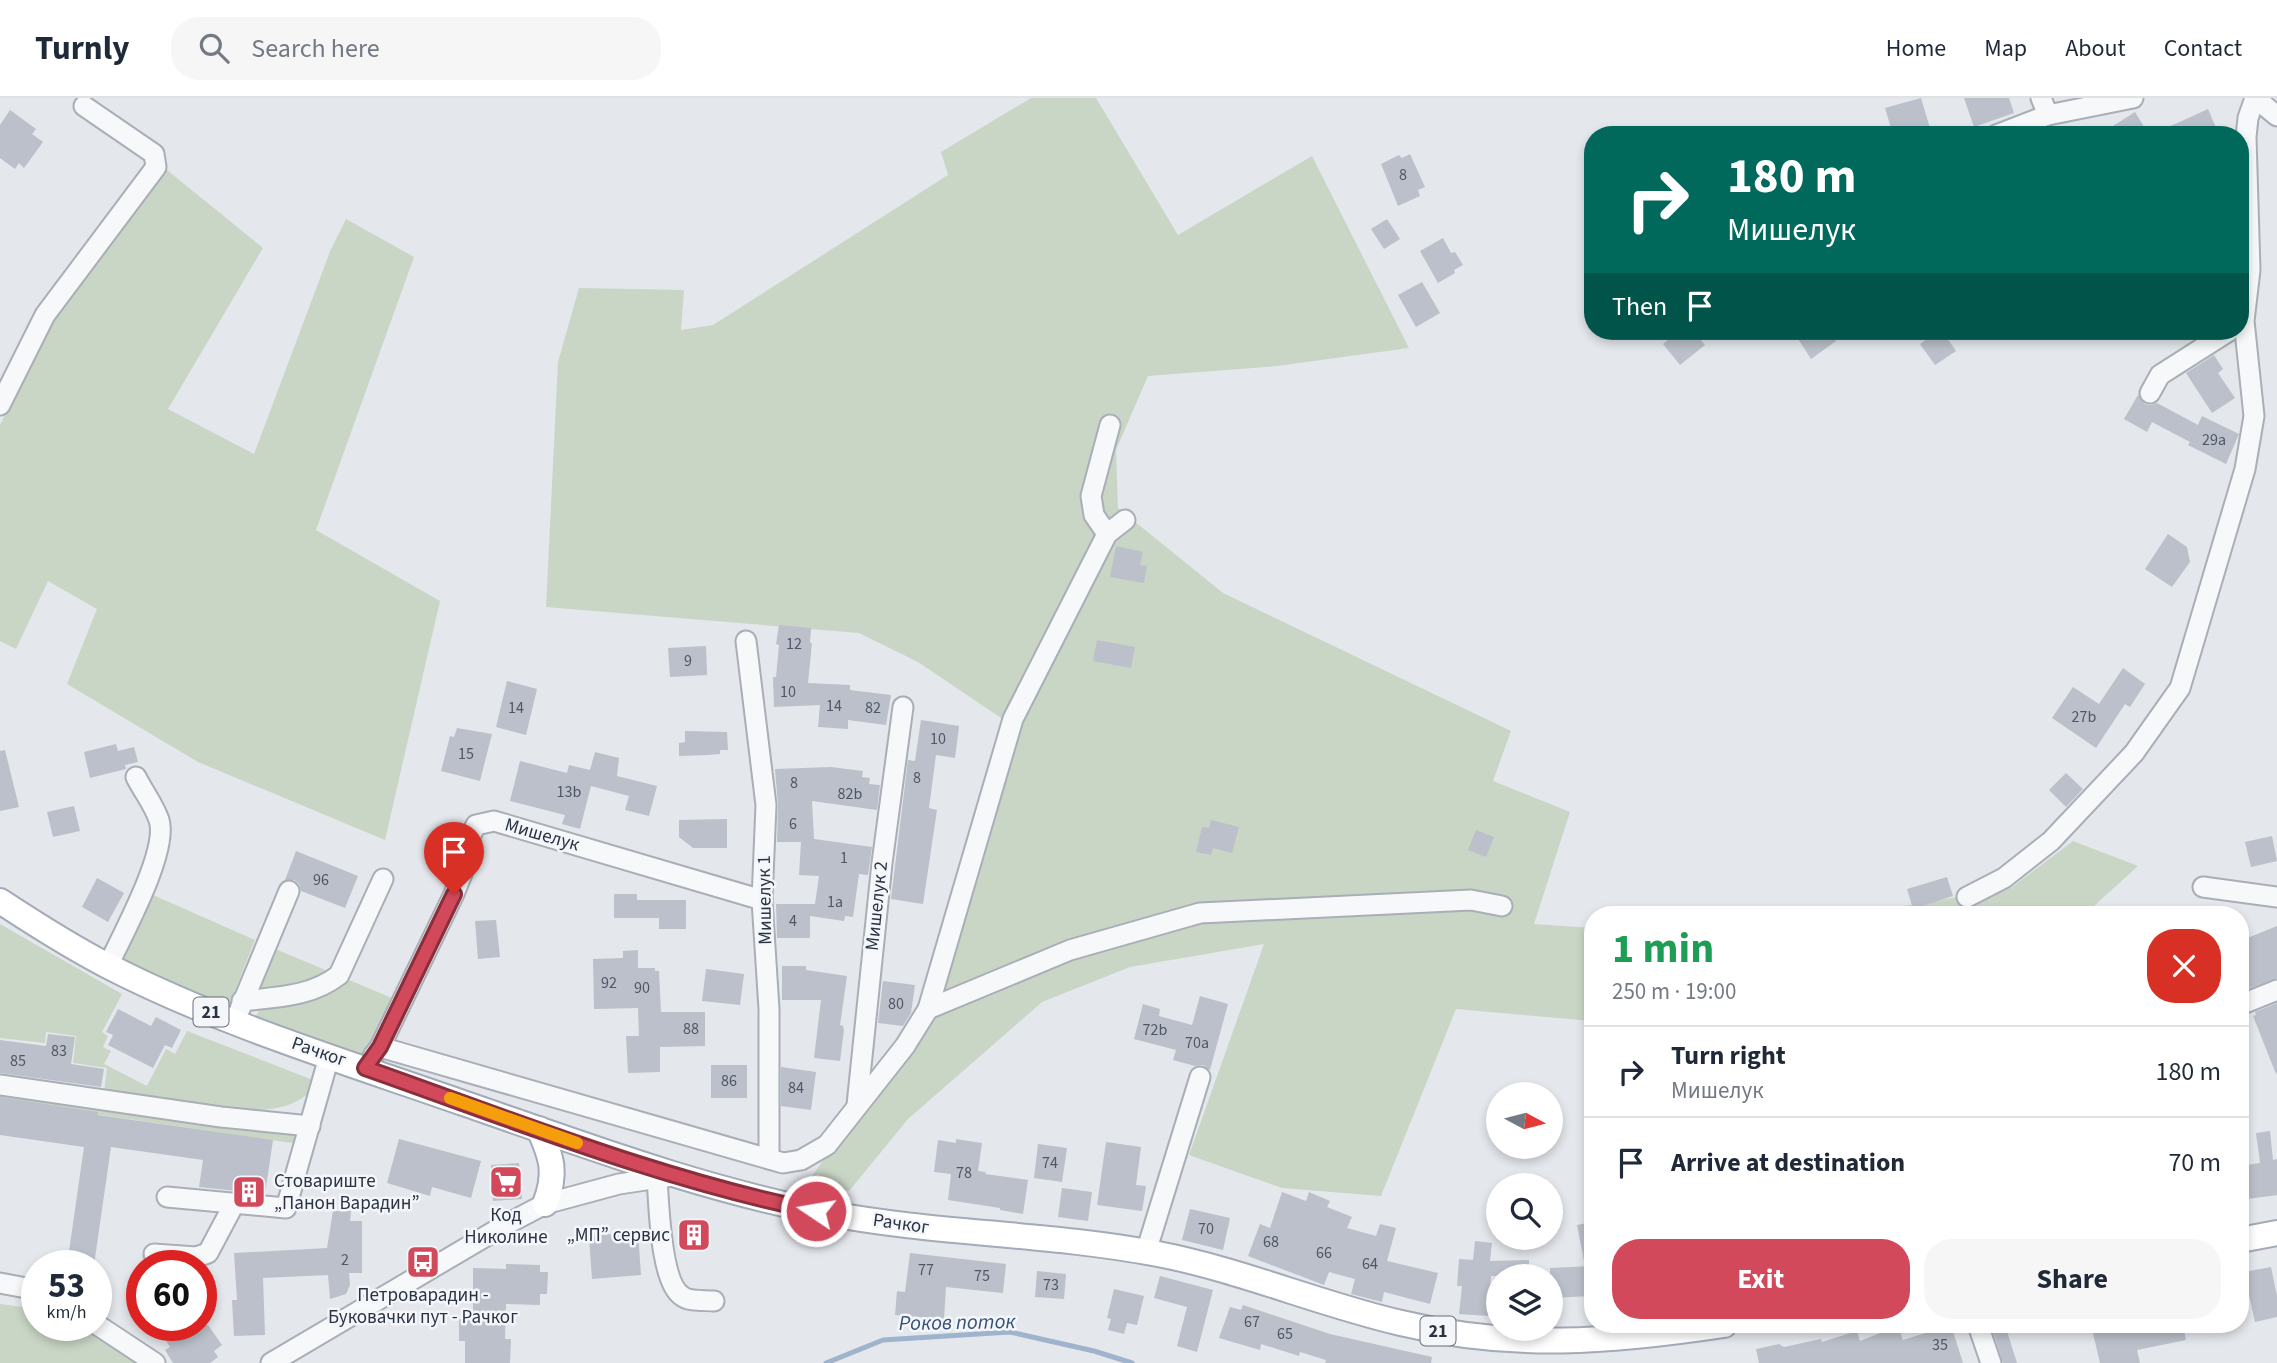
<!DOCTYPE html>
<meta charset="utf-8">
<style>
body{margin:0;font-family:"Source Sans 3",sans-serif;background:#f6f6f7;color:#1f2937;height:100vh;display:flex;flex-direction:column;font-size:26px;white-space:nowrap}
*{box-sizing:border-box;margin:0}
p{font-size:23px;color:#747a83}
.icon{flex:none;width:38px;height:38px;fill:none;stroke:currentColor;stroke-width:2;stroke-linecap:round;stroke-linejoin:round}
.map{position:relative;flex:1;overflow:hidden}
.sheet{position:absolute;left:1584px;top:808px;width:665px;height:427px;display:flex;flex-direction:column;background:#fff;border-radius:28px;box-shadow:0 4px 10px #0003}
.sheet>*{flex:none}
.guide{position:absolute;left:1584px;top:28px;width:665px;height:214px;border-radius:28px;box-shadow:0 4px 10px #0003;background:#00695c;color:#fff;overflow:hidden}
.needle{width:46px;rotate:97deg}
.tools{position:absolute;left:1486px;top:984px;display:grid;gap:14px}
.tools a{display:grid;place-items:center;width:77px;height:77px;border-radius:50%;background:#fff;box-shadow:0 4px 10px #0003;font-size:35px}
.speed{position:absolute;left:21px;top:1152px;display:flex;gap:14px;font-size:35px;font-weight:700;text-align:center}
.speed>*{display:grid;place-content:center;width:91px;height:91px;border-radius:50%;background:#fff;box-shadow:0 4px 10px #0003;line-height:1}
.speed small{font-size:18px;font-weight:400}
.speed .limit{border:10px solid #d22;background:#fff;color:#111}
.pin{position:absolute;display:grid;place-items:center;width:60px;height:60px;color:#fff;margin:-72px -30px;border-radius:50% 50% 50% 0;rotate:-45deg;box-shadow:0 0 7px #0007}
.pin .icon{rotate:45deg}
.me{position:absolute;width:77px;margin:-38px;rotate:282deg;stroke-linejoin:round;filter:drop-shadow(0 0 5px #0008)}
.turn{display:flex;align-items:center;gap:24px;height:147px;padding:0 28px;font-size:32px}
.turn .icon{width:91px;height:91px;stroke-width:2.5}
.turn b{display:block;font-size:49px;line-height:60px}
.then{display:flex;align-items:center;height:66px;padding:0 28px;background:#0003;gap:14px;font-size:26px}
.round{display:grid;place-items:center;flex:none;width:74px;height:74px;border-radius:28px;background:#f6f6f7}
.head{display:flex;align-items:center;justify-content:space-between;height:119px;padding:0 28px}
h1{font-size:42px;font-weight:700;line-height:52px;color:#1e9e55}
.cta{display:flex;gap:14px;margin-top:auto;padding:14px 28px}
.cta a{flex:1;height:80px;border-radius:28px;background:#d1495b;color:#fff;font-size:28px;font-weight:700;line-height:80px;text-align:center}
.cta a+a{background:#f6f6f7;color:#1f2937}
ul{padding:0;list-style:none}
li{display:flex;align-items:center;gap:21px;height:91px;padding:0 28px;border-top:2px solid #e0e1e3}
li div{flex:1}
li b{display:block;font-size:26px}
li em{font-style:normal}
header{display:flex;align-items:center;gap:42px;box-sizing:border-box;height:98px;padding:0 35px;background:#fff;border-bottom:2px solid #e0e1e3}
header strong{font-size:33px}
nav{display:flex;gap:38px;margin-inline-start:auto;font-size:24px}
.search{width:490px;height:63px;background:#f6f6f7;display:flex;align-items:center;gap:18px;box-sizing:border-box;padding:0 24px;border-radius:28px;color:#747a83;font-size:26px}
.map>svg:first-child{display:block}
.green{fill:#c9d6c5}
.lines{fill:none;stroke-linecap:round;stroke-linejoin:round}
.stream{stroke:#9fb4cc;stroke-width:5}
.building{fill:#bbc0ca}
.minor-casing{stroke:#a9aeb7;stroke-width:23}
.major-casing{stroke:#a3abb8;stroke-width:28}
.minor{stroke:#f7f8fa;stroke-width:19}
.major{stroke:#fff;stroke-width:24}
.route-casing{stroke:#882f3b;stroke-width:18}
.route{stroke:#d1495b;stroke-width:12}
.slow{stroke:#f59e0b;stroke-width:12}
.labels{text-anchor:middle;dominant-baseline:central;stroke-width:5;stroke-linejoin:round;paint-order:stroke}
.number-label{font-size:16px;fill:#4f5766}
.shield{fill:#f4f6f9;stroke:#676e7b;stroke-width:2}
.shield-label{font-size:18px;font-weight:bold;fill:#2b3445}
.street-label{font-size:19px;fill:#2b3445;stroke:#f4f6f9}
.poi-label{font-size:19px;fill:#2b3445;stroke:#f4f6f9}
.water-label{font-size:21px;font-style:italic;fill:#34527a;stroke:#f4f6f9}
</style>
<header>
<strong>Turnly</strong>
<div class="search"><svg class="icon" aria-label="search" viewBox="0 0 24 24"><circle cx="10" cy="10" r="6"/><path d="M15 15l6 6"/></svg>Search here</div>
<nav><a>Home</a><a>Map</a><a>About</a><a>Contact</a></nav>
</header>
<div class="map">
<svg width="2277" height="1265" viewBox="0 0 2277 1265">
<rect width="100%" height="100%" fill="#e4e7ec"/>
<g class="green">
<polygon points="1031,0 1096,0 1178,137 1312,58 1409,250 1277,268 1148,278 1116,352 1118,410 1223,495 1511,633 1493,683 1570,714 1534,826 1592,830 1592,923 1456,911 1381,1098 1282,1090 1189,1057 1264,846 1130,869 1042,904 908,1021 849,1093 810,1081 927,915 1013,628 918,564 859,535 546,509 558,264 579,190 684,192 681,232 713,227 948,77 941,54"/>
<polygon points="162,68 263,150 168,311 254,356 331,151 346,121 414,159 316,432 440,503 385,742 198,664 67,586 97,511 48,483 16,551 0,543 0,327 52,218"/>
<polygon points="2073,743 2138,768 2084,817 1851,817 2011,790"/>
<polygon points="153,797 255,842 225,917 120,868"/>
<path d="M0 826 122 896 102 934 108 938 103 949 111 953 104 966 147 988 166 951 175 956 187 933 318 984 317 988C309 995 301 1002 291 1006 247 1023 152 1001 104 994L107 970 73 965 76 938 46 934 45 945 0 940Z"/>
<polygon points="273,850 399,903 373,950 352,968 253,923 262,908 249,902"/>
<polygon points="0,994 302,1031 299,1046 0,1002"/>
<polygon points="0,1206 37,1211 37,1227 81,1227 139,1265 0,1265"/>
</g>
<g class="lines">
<polyline class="stream" points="826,1265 883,1242 1010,1234 1094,1253 1132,1265"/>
</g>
<g class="building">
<polygon points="1921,0 1932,37 1893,37 1885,10"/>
<polygon points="1964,0 2009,0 2014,15 1974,29"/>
<polygon points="2208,11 2219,37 2151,37"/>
<polygon points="10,12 36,31 32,36 43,44 24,70 19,65 15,71 0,60 0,27"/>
<polygon points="2135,14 2149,37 2099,37"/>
<polygon points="1410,56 1425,89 1418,92 1420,98 1398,108 1381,66 1399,57 1402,60"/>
<polygon points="1387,121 1400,141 1384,151 1371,131"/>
<polygon points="1443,140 1451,155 1455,154 1463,167 1454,172 1455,175 1438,185 1420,153"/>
<polygon points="1422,184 1440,215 1416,229 1398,197"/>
<polygon points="1679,233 1693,233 1705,247 1680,267 1663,246"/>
<polygon points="1793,233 1829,233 1836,243 1811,261"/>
<polygon points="1938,233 1942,233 1956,253 1935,267 1920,246"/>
<polygon points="2214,257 2223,271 2218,275 2235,300 2212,315 2186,275"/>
<polygon points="2138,297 2145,306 2151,307 2157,305 2198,327 2202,318 2239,336 2226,366 2188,347 2190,344 2152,324 2147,334 2124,321"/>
<polygon points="2168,436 2187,449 2190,464 2172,489 2145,471"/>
<polygon points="1116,448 1143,454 1140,467 1147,468 1144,485 1110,479"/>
<polygon points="779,527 811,530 810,545 812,545 808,585 850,587 850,592 891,597 886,627 848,622 848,631 818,629 820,607 774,609 773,579 776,579 779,547 776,546"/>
<polygon points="1097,542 1135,549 1131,570 1093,563"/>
<polygon points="706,548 707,577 670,579 668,550"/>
<polygon points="2123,570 2145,586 2130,609 2125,606 2096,650 2052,620 2073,589 2099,606"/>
<polygon points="507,583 537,591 526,637 496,629"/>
<polygon points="921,622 959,628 955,660 936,657 929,710 937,712 923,806 891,801 908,662 915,663"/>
<polygon points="457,630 492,636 480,683 441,673 450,638 454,639"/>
<polygon points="685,633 727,634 728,652 720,652 720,656 708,657 679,658 679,645 685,644"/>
<polygon points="116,646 118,653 134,649 138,664 125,667 126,671 90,680 84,654"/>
<polygon points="5,652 19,709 0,713 0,653"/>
<polygon points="595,654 619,660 617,678 657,688 649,718 625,712 629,698 591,688 580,731 562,726 565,717 510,703 520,663 567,675 569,667 590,672"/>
<polygon points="831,669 863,673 862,679 870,680 869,686 880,687 877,712 812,703 814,741 872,749 868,777 859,776 853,819 845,818 844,823 810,818 810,840 777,840 776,806 815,806 819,778 799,777 801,744 777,744 778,707 775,671"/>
<polygon points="2066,675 2083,691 2066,709 2049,692"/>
<polygon points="74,708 80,733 53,739 47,714"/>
<polygon points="727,721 727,750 693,750 679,739 679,722"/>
<polygon points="1211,722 1239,729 1232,755 1213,750 1211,757 1196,754 1202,729 1209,730"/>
<polygon points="1476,732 1494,739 1486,759 1468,752"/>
<polygon points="2272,738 2277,763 2251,769 2245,744"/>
<polygon points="296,753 358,778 345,810 301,793 299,786 294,782 285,782"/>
<polygon points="1947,779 1953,798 1913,811 1907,791"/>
<polygon points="97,780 124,795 108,824 82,809"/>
<polygon points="614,796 637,796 637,802 686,802 686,831 659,831 659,820 614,820"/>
<polygon points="496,822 500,859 478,861 475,823"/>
<polygon points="2277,828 2277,880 2245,892 2240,878 2240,843"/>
<polygon points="638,852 638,870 655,870 655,873 659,873 661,914 705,914 705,948 660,949 660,974 628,975 626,938 639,938 638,910 594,911 593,861 623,860 623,853"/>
<polygon points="782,868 806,868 806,872 847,878 840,927 843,928 844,932 840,963 814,960 821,902 782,902"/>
<polygon points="706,871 744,876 740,907 702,903"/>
<polygon points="883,883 915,887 911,915 903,928 878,925"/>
<polygon points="1200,898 1228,906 1210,972 1203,967 1195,968 1173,962 1176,952 1134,941 1143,906 1160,911 1159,918 1192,927"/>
<polygon points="2277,905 2277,975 2276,976 2253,918 2256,917 2255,914"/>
<polygon points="118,911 151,928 156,919 181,932 172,950 165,947 153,970 108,947 113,937 106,934"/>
<polygon points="48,936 75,939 71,966 104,971 101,989 0,975 0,942 46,948"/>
<rect x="711" y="967" width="36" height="33"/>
<polygon points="781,969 816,974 811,1012 781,1008"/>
<polygon points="0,999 98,1014 98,1017 273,1042 265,1096 199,1089 203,1062 111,1049 94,1167 67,1167 84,1049 0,1037"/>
<polygon points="2270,1033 2273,1062 2277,1061 2277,1097 2240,1102 2240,1068 2260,1065 2256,1035"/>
<polygon points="399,1041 481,1063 471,1100 432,1089 430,1098 387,1085"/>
<polygon points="956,1041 982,1045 978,1073 986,1074 985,1076 1028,1082 1023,1116 1000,1112 1000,1110 948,1102 951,1076 934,1074 938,1042 956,1045"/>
<polygon points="1106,1044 1141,1049 1136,1087 1146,1088 1142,1113 1097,1107"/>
<polygon points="1038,1046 1067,1050 1062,1084 1034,1080"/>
<polygon points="519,1065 522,1101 493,1103 491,1067"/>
<polygon points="1062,1090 1092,1094 1088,1123 1058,1119"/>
<polygon points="1282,1094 1306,1103 1309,1094 1330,1103 1327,1109 1352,1119 1347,1130 1376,1138 1380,1126 1396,1130 1387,1163 1438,1175 1430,1206 1384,1194 1382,1204 1351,1196 1355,1181 1329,1174 1324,1187 1248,1158 1260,1126 1270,1130"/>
<polygon points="1190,1111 1230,1120 1223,1152 1182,1142"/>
<polygon points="333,1113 351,1113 350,1123 362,1123 362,1175 349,1175 350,1187 346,1196 330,1201 328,1177 263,1180 265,1237 234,1238 232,1202 237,1202 234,1155 327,1150"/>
<polygon points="1592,1124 1592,1168 1585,1168 1577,1127"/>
<polygon points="686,1128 704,1129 702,1147 685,1145"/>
<polygon points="638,1134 641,1177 592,1181 589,1138"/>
<polygon points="1475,1143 1492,1145 1490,1163 1529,1162 1529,1178 1491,1178 1488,1218 1459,1216 1462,1188 1457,1188 1459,1161 1473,1162"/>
<polygon points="910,1155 1006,1166 1003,1195 946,1189 944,1221 895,1217 897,1193 905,1194"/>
<polygon points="506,1166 540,1167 540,1174 548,1174 547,1196 540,1196 540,1207 506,1206 505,1241 511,1241 510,1265 465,1265 465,1243 459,1243 459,1221 473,1222 473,1170 506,1171"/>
<polygon points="1592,1168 1592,1198 1550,1200 1550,1170"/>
<polygon points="2271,1169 2277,1198 2277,1219 2255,1224 2244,1174"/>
<polygon points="1037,1173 1066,1176 1064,1201 1035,1199"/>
<polygon points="1160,1178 1213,1192 1197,1254 1177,1248 1187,1209 1154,1200"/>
<polygon points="1114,1191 1144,1198 1137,1227 1127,1225 1124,1236 1108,1232 1111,1221 1107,1220"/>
<polygon points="1243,1207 1330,1236 1432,1259 1431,1265 1325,1265 1326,1262 1300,1254 1299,1258 1261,1246 1260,1252 1219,1240 1230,1209 1241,1212"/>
<polygon points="166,1227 208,1227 222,1247 214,1253 218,1259 210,1265 173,1265 165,1252 170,1249 165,1241 172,1236"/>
<polygon points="1951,1227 1963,1265 1759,1265 1756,1251 1779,1246 1784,1249 1821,1241 1822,1244 1857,1233 1860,1243 1898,1228 1903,1242"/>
<polygon points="1991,1227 2005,1227 2017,1265 2003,1265"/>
<polygon points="2091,1227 2183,1227 2186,1242 2137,1252 2140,1265 2100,1265"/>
</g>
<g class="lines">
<defs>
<g id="minor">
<polyline points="2041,0 2048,17"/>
<polyline points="2255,0 2277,18"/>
<polyline points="1996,37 2048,17 2133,0"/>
<polyline points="2150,295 2160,277 2229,233"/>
<polyline points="0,307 45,217 156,69 154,56 84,8"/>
<polyline points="1107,436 1094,417 1091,398 1110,327"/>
<polyline points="746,543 766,707 762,802 769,911 769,1061"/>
<polyline points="2203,789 2277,799"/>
<polyline points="1967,799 2004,780 2051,743 2134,655 2180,590 2245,371 2254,318 2244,223 2250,172 2246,39 2248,20 2255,0"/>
<path d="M108 868C122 837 169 753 159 722 154 707 143 693 136 679"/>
<path d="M242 903C276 899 311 899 339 877L383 781"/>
<polyline points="2240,907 2277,892"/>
<polyline points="240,911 289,793"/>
<polyline points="928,911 1070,852 1200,815 1471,802 1502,808"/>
<polyline points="380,949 783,1065 801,1062 827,1047 905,948 928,911 1013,621 1107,436 1125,422"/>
<polyline points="373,958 380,949 454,796 464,771 464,750 476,727 494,723 762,802"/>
<polyline points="0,987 221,1019 310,1028"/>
<polyline points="857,1007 882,765 903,609"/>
<path d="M657 1080C659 1105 660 1184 682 1198 689 1204 705 1202 714 1203"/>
<polyline points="167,1099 286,1110 329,959"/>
<polyline points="1146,1154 1200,979"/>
<polyline points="154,1156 196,1159 208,1155 234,1106"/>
<polyline points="0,1185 37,1192"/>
<polyline points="96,1226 155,1265"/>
<polyline points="1978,1227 1991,1265"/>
<polyline points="271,1265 505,1127 545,1106 619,1086 672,1078"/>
</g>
<g id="major">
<path d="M0 803C35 826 71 849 108 868 221 926 343 963 463 1005 582 1046 701 1091 826 1115 935 1136 1048 1135 1158 1156 1241 1172 1319 1206 1401 1225 1514 1252 1611 1244 1724 1227"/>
<path d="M539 1031C552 1060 557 1075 545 1106"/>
<polyline points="2240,1142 2277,1135"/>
</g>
</defs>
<use href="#minor" class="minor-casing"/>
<use href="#major" class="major-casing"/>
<use href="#minor" class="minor"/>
<use href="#major" class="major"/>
</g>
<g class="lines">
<defs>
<path id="route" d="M454 796 380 949 365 970C513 1022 661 1082 816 1113"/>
</defs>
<use href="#route" class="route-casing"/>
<use href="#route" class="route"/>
<polyline class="slow" points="450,1000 577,1045"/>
</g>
<defs>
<symbol id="supermarket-square" viewBox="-11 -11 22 22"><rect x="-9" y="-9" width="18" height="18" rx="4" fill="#d1495b" stroke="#f4f6f9"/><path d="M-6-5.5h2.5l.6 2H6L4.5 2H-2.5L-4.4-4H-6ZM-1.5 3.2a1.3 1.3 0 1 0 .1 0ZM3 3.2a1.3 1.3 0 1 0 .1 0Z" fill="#fff"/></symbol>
<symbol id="building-square" viewBox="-11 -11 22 22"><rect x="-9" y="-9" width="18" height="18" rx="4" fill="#d1495b" stroke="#f4f6f9"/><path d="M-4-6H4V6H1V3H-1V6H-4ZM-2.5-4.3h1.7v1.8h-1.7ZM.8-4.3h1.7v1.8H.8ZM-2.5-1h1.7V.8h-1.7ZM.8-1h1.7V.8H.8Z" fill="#fff"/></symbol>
<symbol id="bus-square" viewBox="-11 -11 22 22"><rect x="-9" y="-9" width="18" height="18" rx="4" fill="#d1495b" stroke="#f4f6f9"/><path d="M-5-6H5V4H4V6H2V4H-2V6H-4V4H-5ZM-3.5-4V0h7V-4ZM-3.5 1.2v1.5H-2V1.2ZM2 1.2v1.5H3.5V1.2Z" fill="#fff"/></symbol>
</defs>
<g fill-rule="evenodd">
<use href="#supermarket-square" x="487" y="1065" width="38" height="38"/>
<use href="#building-square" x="230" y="1075" width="38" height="38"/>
<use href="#building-square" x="675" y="1118" width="38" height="38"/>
<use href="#bus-square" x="404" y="1145" width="38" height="38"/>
</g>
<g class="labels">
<g class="number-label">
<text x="1403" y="77">8</text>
<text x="2214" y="342">29a</text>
<text x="794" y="546">12</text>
<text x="688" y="563">9</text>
<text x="788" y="594">10</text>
<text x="834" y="608">14</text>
<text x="516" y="610">14</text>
<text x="873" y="610">82</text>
<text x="2084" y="619">27b</text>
<text x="938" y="641">10</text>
<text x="466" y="656">15</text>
<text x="917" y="680">8</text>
<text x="794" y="685">8</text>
<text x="569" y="694">13b</text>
<text x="850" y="696">82b</text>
<text x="793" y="726">6</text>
<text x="844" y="760">1</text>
<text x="321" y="782">96</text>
<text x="835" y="804">1a</text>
<text x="793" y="823">4</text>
<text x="609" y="885">92</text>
<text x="642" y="890">90</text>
<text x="896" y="906">80</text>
<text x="691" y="931">88</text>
<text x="1155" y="932">72b</text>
<text x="1197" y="945">70a</text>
<text x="59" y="953">83</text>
<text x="18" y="963">85</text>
<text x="729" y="983">86</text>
<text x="796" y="990">84</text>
<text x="1050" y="1065">74</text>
<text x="964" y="1075">78</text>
<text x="1206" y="1131">70</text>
<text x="1271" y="1144">68</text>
<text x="1324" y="1155">66</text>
<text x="345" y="1162">2</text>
<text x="1370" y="1166">64</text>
<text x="926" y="1172">77</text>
<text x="982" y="1178">75</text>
<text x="1051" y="1187">73</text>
<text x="1252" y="1224">67</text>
<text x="1285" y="1236">65</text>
<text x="1940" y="1247">35</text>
</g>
<g class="shield">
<rect x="193.5" y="899.5" width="35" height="29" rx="5"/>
<rect x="1420.5" y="1218.5" width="35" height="29" rx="5"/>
</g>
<g class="shield-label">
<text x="211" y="914">21</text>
<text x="1438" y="1233">21</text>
</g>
<g class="street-label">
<text transform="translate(542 737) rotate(16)">Мишелук</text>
<text transform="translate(765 802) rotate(-91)">Мишелук 1</text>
<text transform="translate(877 808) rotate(-84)">Мишелук 2</text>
<text transform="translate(319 954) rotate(19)">Рачког</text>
<text transform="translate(901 1126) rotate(8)">Рачког</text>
</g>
<g class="poi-label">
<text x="274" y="1083" text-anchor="start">Стовариште<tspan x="274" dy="22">„Панон Варадин”</tspan></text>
<text x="506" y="1117">Код<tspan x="506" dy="22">Николине</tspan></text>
<text x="670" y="1137" text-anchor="end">„МП” сервис</text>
<text x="423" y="1197">Петроварадин -<tspan x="423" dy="22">Буковачки пут - Рачког</tspan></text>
</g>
<g class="water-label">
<text transform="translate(957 1224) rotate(-1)">Роков поток</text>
</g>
</g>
</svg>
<div class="tools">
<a><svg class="needle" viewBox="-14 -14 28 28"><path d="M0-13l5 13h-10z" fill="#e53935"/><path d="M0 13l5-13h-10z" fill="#747a83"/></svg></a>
<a><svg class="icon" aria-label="search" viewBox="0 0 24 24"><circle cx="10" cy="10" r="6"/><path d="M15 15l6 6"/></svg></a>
<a><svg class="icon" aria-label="layers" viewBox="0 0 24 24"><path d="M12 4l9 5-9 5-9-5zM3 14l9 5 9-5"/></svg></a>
</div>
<div class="speed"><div>53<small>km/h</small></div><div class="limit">60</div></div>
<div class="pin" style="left:454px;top:796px;background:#d93025"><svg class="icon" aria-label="arrive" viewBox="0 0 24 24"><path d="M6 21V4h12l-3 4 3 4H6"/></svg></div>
<svg class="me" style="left:816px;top:1113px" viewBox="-20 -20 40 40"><circle r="17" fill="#d1495b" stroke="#fff" stroke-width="3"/><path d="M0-11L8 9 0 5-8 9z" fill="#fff"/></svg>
<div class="guide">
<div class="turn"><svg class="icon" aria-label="right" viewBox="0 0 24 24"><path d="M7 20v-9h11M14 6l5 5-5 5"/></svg><div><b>180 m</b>Мишелук</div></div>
<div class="then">Then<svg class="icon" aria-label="arrive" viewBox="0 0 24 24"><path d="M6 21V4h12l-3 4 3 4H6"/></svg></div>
</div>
<section class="sheet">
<div class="head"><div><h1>1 min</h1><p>250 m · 19:00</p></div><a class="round" style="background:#d93025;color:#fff"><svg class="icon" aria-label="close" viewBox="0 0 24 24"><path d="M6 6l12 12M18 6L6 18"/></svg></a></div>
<ul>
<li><svg class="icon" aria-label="right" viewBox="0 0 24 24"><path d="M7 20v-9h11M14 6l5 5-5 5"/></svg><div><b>Turn right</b><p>Мишелук</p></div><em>180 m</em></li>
<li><svg class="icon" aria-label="arrive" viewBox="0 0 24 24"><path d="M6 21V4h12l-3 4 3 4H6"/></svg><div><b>Arrive at destination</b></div><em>70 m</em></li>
</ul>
<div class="cta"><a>Exit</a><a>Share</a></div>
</section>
</div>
